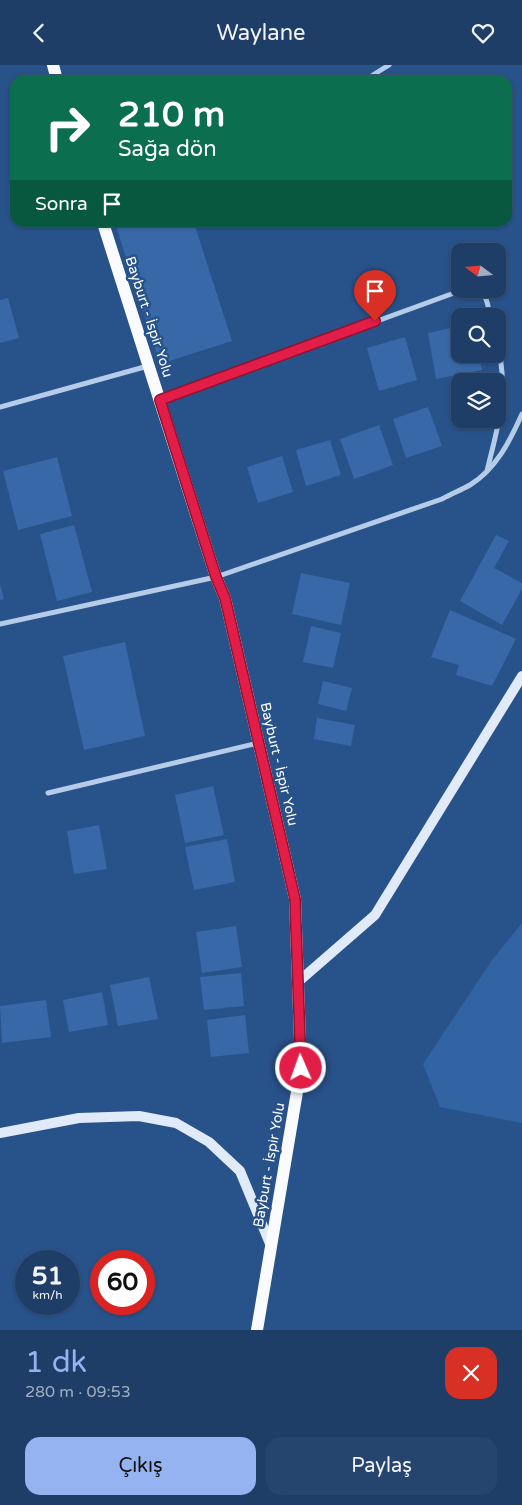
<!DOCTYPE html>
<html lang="tr">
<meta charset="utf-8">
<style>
body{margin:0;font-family:"Varela Round",sans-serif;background:#26456e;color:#f1f3f6;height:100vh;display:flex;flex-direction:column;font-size:19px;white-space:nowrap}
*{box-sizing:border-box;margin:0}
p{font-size:16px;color:#a1aec0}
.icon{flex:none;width:28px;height:28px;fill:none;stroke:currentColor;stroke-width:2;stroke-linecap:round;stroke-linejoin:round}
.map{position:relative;height:1265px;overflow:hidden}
.panel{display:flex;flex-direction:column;background:#1e3e68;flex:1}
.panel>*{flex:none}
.banner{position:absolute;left:10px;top:10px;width:502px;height:152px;border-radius:15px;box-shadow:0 1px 4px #0004,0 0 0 1px #3c577c;background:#0b6e4f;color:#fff;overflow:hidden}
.needle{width:32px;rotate:286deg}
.buttons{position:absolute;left:451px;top:178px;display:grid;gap:10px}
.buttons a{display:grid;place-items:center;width:55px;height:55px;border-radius:10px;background:#1e3e68;box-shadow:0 1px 4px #0004,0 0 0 1px #3c577c;font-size:25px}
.speed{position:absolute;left:15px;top:1185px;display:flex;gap:10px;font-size:25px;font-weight:700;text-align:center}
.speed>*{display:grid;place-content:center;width:65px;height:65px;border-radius:50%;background:#1e3e68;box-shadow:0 1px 4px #0004,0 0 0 1px #3c577c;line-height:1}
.speed small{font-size:12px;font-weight:400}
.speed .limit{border:8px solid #d22;background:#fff;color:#111}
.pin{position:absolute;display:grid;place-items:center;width:42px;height:42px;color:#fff;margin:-51px -21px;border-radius:50% 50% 50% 0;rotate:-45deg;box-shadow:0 0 5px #0007}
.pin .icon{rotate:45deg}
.me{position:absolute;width:55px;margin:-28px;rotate:358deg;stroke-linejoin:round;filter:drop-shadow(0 0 4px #0008)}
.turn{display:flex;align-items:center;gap:18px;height:105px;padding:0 25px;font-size:22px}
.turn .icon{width:65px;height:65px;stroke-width:2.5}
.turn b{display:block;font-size:35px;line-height:42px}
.then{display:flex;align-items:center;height:48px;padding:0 25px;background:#0003;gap:10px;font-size:19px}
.round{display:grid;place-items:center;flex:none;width:52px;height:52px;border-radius:15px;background:#26456e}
.head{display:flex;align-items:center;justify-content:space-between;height:85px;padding:0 25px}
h1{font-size:30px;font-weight:600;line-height:38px;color:#95b2f1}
.button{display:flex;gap:10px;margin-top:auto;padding:10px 25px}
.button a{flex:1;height:58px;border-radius:15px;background:#95b2f1;color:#111;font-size:20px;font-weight:600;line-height:58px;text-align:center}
.button a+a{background:#26456e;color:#f1f3f6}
header{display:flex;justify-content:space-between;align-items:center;height:65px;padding:0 25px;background:#1e3e68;font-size:22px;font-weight:600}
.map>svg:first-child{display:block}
.green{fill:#3263a2}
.building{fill:#3868a7}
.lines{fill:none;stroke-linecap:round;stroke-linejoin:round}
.street{stroke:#b5cce9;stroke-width:5}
.secondary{stroke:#e0eaf8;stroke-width:10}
.primary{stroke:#f9fbfe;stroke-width:12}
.route-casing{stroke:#92132f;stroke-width:12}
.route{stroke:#e11d48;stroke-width:9}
.labels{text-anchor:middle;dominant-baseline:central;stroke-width:5;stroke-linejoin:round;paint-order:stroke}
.street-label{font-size:14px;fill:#fff;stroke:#28528a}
</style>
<header><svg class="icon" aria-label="back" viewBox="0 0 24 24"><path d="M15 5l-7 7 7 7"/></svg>Waylane<svg class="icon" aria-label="heart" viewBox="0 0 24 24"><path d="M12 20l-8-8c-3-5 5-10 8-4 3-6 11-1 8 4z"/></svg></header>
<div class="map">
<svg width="522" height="1265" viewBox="0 0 522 1265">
<rect width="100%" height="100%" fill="#28528a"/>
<polygon class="green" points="522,858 522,1058 440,1042 423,999 492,895"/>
<g class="building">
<polygon points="115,158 194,158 232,276 160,299"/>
<polygon points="8,233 19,273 0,278 0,235"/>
<polygon points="460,261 460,289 479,289 482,305 436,314 428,268"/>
<polygon points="405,272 417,315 379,326 367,283"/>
<polygon points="428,342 442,381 406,393 393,354"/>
<polygon points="379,360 393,400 354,414 340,374"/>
<polygon points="330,375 341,410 306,421 296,385"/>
<polygon points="282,391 293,427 258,438 247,402"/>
<polygon points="57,392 72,451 18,465 3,406"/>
<polygon points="74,460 92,527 57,536 40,469"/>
<polygon points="496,470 509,476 494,503 522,518 522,524 502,560 460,536"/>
<polygon points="301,508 350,518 341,560 292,549"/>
<polygon points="0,519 4,534 0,535"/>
<polygon points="450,545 516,574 492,621 456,610 459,600 431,592"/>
<polygon points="311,561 341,568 333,603 303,597"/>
<polygon points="125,577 145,671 84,685 63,591"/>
<polygon points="323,616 352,623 346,646 318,639"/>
<polygon points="317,653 355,660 351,681 314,674"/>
<polygon points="213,721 224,770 185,778 175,730"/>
<polygon points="99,760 107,804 74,809 67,766"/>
<polygon points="227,774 235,817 194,825 185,782"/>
<polygon points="236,861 242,902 202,908 196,867"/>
<polygon points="241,908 244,941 204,945 200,912"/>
<polygon points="149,912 158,954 118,961 110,920"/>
<polygon points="102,927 108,960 69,967 63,935"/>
<polygon points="46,935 51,972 2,978 0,941"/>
<polygon points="245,950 249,988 211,992 207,955"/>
</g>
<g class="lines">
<g class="street">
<polyline points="365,15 389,0"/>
<path d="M475 224C487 227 488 241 490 251"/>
<polyline points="160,335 465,224"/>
<polyline points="0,342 148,301"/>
<path d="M487 406C498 360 509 329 498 281"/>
<path d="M0 559 216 512 442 434C451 429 461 425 470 420 496 404 510 376 522 349"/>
<polyline points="48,728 258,678"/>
</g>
<g class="secondary">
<polyline points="298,917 375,850 522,611"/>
<polyline points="0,1068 79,1053 139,1051 176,1058 209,1077 240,1106 271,1181"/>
</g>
<g class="primary">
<polyline points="53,0 57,15"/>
<polyline points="103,158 216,512 225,533 295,834 301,1003 257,1265"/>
</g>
</g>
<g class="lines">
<defs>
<polyline id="route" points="301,1003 295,834 225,533 216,512 160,335 375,256"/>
</defs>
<use href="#route" class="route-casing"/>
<use href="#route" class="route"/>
</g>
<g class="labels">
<g class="street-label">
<text transform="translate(149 252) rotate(72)">Bayburt - İspir Yolu</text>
<text transform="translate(279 699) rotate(77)">Bayburt - İspir Yolu</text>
<text transform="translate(269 1100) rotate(-80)">Bayburt - İspir Yolu</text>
</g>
</g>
</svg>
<div class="buttons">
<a><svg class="needle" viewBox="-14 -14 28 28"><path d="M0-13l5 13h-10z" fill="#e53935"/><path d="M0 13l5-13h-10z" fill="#a1aec0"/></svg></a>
<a><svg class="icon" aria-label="search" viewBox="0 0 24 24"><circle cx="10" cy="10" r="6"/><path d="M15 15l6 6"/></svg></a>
<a><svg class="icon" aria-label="layers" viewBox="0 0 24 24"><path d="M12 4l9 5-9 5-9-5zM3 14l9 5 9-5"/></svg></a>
</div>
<div class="speed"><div>51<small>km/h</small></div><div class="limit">60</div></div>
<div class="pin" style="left:375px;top:256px;background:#d93025"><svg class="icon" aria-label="arrive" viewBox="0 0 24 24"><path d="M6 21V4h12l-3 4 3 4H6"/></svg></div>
<svg class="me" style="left:301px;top:1003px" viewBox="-20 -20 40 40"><circle r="17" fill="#e11d48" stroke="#fff" stroke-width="3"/><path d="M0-11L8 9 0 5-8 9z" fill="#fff"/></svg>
<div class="banner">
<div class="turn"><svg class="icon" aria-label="right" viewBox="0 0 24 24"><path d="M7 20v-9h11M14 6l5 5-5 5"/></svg><div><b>210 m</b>Sağa dön</div></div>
<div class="then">Sonra<svg class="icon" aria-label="arrive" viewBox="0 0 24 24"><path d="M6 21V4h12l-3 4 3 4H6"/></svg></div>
</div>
</div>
<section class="panel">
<div class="head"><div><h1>1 dk</h1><p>280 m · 09:53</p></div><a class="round" style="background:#d93025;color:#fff"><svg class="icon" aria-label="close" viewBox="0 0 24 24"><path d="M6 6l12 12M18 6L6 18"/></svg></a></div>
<div class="button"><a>Çıkış</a><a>Paylaş</a></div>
</section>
